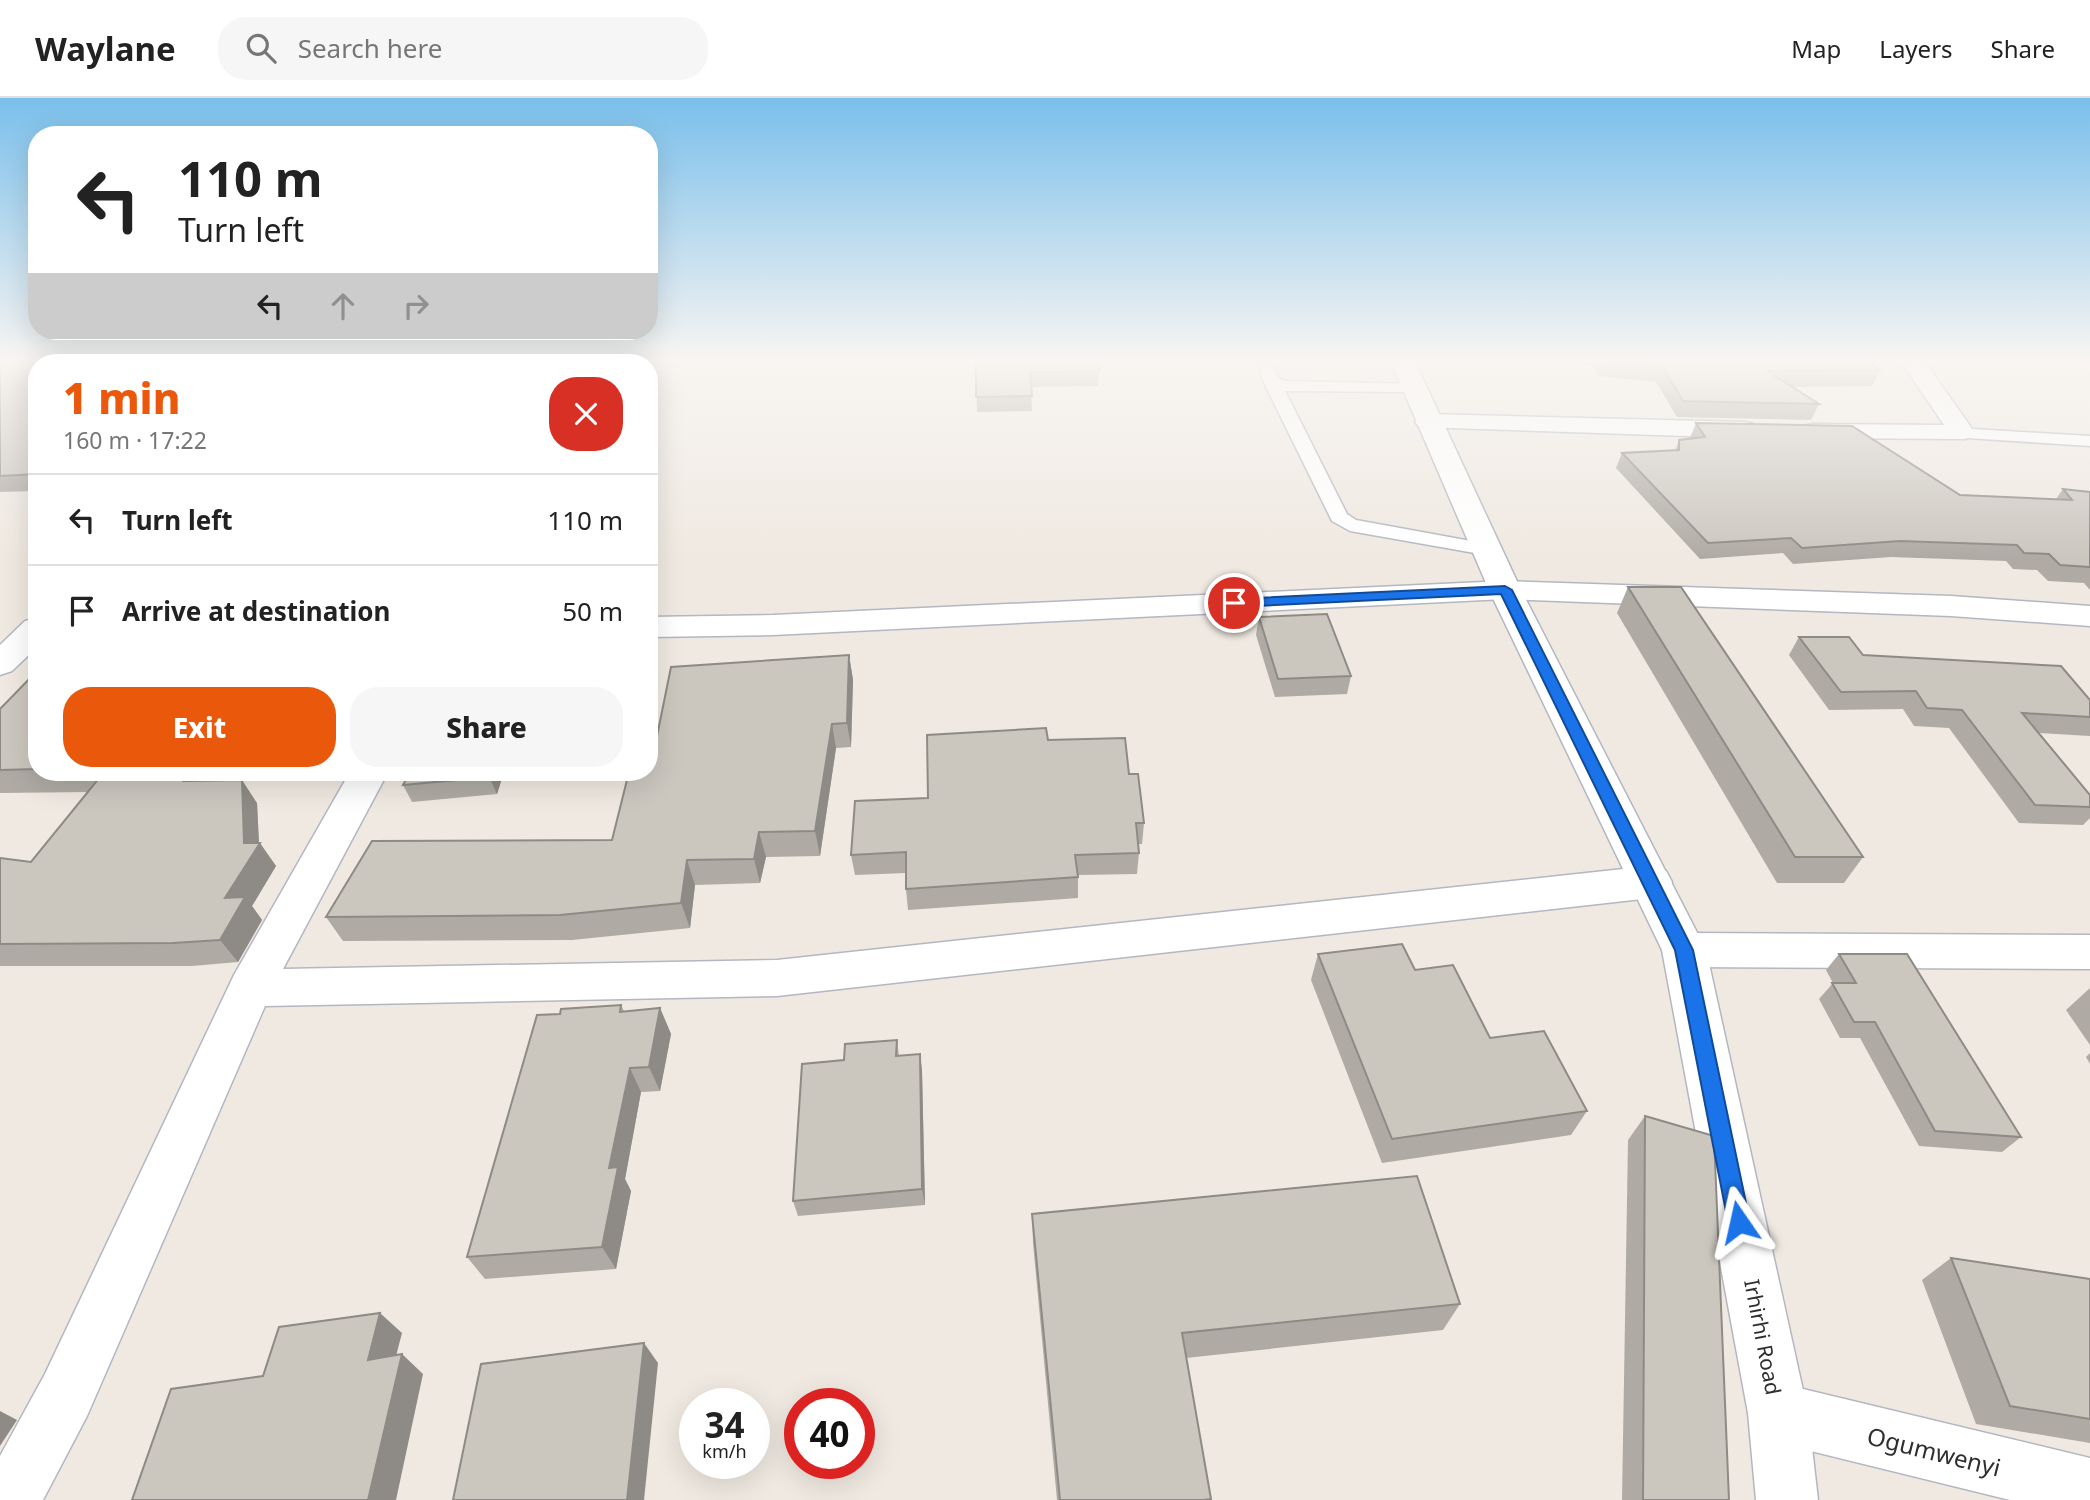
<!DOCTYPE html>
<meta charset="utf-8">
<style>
body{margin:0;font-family:"Noto Sans",sans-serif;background:#f6f6f6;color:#222;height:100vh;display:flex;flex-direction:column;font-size:26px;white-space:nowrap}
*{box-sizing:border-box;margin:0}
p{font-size:23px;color:#767676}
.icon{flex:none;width:38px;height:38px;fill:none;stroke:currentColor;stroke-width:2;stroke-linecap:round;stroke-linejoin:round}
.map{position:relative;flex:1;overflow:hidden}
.side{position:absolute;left:28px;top:256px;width:630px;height:427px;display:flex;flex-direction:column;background:#fff;border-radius:28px;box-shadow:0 7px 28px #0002}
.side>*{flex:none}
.guide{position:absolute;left:28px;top:28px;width:630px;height:214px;border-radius:28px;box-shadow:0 7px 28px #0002;background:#fff;color:#222;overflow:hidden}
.speed{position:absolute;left:679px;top:1290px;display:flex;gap:14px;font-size:35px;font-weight:700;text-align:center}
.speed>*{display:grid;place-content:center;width:91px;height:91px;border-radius:50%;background:#fff;box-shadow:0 7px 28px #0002;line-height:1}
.speed small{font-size:18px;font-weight:400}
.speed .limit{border:10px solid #d22;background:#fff;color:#111}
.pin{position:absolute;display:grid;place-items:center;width:60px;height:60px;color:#fff;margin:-30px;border:4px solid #fff;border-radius:50%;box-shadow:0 2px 7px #0007}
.me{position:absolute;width:77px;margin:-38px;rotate:349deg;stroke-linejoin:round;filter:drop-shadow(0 0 5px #0008)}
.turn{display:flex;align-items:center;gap:24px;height:147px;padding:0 35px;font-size:32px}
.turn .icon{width:91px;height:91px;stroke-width:2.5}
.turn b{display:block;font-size:49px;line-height:60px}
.lanes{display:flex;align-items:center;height:66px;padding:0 35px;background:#0003;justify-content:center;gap:35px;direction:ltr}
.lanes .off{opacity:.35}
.round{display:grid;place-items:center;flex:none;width:74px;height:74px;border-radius:28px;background:#f6f6f6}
.headline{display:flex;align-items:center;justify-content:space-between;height:119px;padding:0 35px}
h1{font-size:42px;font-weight:800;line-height:52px;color:#ea580c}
.action{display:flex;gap:14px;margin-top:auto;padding:14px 35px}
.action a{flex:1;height:80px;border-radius:28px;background:#ea580c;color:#fff;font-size:28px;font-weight:800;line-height:80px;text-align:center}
.action a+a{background:#f6f6f6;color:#222}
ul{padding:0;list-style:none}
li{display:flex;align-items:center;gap:21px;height:91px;padding:0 35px;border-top:2px solid #e0e0e0}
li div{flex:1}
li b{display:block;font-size:26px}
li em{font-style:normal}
header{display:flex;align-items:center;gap:42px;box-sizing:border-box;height:98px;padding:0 35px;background:#fff;border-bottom:2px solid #e0e0e0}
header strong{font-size:33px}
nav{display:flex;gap:38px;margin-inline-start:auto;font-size:24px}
.search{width:490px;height:63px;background:#f6f6f6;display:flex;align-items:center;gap:18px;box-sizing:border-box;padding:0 24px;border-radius:28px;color:#767676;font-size:26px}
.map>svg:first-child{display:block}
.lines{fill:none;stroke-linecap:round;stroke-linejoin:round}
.service-casing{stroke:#b4b7c1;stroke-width:3}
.minor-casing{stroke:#b4b7c1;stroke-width:3}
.tertiary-casing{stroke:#b4b7c1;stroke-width:3}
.service{fill:#fff;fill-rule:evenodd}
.minor{fill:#fff;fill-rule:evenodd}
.tertiary{fill:#fff;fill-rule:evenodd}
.wall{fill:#afaba4}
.shaded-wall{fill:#8e8b86}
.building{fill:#cbc7bf;stroke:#8e8b86;stroke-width:2}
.route{fill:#1a73e8;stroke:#114b97;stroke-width:2}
.labels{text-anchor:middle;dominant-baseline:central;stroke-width:5;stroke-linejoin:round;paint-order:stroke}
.street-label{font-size:21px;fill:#2e2e2e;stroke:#fff}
.near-street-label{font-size:24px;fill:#2e2e2e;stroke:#fff}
</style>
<header>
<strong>Waylane</strong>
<div class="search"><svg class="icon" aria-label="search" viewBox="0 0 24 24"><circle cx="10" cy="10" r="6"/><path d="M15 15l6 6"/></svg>Search here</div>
<nav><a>Map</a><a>Layers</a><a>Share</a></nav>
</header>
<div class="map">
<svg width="2090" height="1402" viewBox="0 0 2090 1402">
<rect width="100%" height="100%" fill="#efe9e1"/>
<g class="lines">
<defs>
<g id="service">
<polygon points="1258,264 1272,264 1278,280 1285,283 1419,286 1419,292 1413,294 1285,293 1347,416 1356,422 1493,447 1496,451 1493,455 1486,457 1350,433 1332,423 1263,283"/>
<polygon points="1957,330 2090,338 2090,348 1951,339 1951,331"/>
</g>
<g id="minor">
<polygon points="1901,264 1925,264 1973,332 1966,341 1803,340 1799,334 1803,328 1812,326 1944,327"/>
<polygon points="1428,316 1745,324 1754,326 1758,332 1754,338 1745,340 1419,329 1415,324 1419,319"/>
<polygon points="1505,483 1951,498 2090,508 2090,528 1951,518 1505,501 773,537 649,539 649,519 773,517"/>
<polygon points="37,520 37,549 12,573 0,577 0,547 25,523"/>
<polygon points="350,674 388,674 283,871 777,862 1651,768 1666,773 1672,784 1666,795 1651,800 777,898 265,908 87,1318 43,1402 0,1402 0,1358 45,1276 234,877"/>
<polygon points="1684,835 2090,837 2090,871 1684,869 1669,864 1662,852 1669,840"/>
<polygon points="1778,1285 2090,1360 2090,1402 2010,1402 1778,1345 1757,1336 1748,1315 1757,1294"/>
</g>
<polygon id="tertiary" points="1391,264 1415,264 1521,492 1706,852 1808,1315 1818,1402 1756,1402 1748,1315 1662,852 1489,492"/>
</defs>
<use href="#service" class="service-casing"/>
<use href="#minor" class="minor-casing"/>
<use href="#tertiary" class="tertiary-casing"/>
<use href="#service" class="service"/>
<use href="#minor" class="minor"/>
<use href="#tertiary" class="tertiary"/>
</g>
<g class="wall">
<polygon points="2,264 151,264 37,264 37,393 0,394 0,265"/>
<polygon points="976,264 1099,273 1098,288 1031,289 1032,313 977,314"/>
<polygon points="1495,264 1870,264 1880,272 1872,288 1791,289 1819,306 1811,322 1677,319 1656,284 1599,278 1592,267"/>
<polygon points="1696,325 1960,397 2056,401 2063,391 2090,394 2090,492 2084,485 2048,483 2037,472 2013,471 2006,463 1891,459 1793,466 1783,455 1700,461 1616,370 1622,355 1675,353 1679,342 1690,340"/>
<polygon points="1628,489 1863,759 1844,785 1777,785 1617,515"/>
<polygon points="1259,519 1351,578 1347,596 1275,599 1256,537"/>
<polygon points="1799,539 1863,557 2090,602 2090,638 2039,635 2090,697 2090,720 2083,727 2019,725 1949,630 1914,628 1903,611 1829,612 1789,557"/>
<polygon points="849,557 853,582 851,649 836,650 820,758 766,759 760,785 695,787 690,830 572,842 343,843 326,819 612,742 655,648"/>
<polygon points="37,573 37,674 223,674 217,683 257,705 259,745 276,768 252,808 262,822 238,864 192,868 0,868 0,760 31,764 88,694 0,695 0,611"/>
<polygon points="1048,642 1129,676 1144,725 1142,746 1138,746 1139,755 1137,776 1078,777 1078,800 908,812 906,791 906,775 855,777 851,757 928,700"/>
<polygon points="410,674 504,674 497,696 412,704 403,687"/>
<polygon points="1318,856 1415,872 1490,940 1587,1013 1571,1037 1382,1065 1311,882"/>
<polygon points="1839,856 2021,1039 2002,1054 1919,1048 1860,940 1840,940 1819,901 1833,885 1826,872"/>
<polygon points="2090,890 2090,947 2066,912"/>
<polygon points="621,907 624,913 660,910 671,936 660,993 641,994 625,1081 631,1093 616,1171 485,1181 467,1159 560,916"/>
<polygon points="897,942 899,958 920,956 922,973 925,1107 798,1118 793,1103 844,962"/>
<polygon points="2090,955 2090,966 2086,959"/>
<polygon points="1645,1018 1729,1402 1622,1402 1628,1042"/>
<polygon points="1032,1116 1460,1206 1443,1232 1186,1260 1211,1402 1057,1402 1033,1145"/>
<polygon points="1951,1160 2090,1181 2090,1345 1976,1326 1922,1182"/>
</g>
<g class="shaded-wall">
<polygon points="849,557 853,582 851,649 847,625"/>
<polygon points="832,626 836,650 820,758 815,733"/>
<polygon points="191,674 223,674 201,706 184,683"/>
<polygon points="491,674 504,674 497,696 489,679"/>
<polygon points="242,682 257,705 259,746 260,745 276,768 252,808 262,822 238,864 220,842 225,800 244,745"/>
<polygon points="759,734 766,759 760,785 754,761"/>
<polygon points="687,762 695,787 690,830 681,805"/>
<polygon points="660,910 671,936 660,993 649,969"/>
<polygon points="920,956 922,973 925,1107 922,1091"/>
<polygon points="630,970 641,994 625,1081 631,1093 616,1171 602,1149 609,1070"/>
<polygon points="380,1215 402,1235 390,1281 368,1262"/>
<polygon points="644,1245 658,1265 644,1402 627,1402"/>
<polygon points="402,1256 423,1276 396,1402 368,1402"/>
<polygon points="0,1313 17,1322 0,1348"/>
</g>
<g class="building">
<polygon points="2,264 122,264 37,264 37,327 32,331 37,331 37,376 0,378 0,265"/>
<polygon points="976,264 1098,264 1099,273 1030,274 1032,298 976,299"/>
<polygon points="1610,264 1870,264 1880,272 1767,273 1819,306 1683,303 1662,268"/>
<polygon points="1696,325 1852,328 1960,397 2072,402 2063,391 2090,394 2090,469 2060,467 2049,456 2024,455 2017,447 1900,443 1802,450 1791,440 1708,445 1622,355 1679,352 1679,342 1705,339"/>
<polygon points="1628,489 1681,489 1863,759 1795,759"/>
<polygon points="1327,516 1351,578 1278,581 1259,519"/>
<polygon points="1799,539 1849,539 1863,557 2061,568 2090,602 2090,619 2022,615 2090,697 2090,709 2035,707 1962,612 1927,610 1916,593 1841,594"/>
<polygon points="849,557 847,625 832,626 815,733 759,734 754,761 687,762 681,805 560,817 326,819 372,743 612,742 629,674 649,674 649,648 655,648 671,569"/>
<polygon points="37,573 37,671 0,672 0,611"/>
<polygon points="1046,630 1048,642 1125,640 1129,676 1138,676 1144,725 1136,725 1139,755 1075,757 1078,779 906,791 906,754 851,757 855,703 928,700 927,637"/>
<polygon points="104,674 191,674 184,683 242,682 244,745 260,745 225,800 245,799 220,842 173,845 0,846 0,760 31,764"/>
<polygon points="410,674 491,674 489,679 403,687"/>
<polygon points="1402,846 1415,872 1453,867 1490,940 1544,933 1587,1013 1392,1041 1318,856"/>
<polygon points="1839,856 1907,856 2021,1039 1935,1033 1875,924 1854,924 1832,885 1856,885"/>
<polygon points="621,907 620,914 660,910 649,969 630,970 609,1070 618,1069 602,1149 467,1159 537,917 560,916 561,911"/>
<polygon points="897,942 896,958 920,956 922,1091 793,1103 802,966 844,962 845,946"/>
<polygon points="1645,1018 1714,1038 1729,1402 1643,1402"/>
<polygon points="1417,1078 1460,1206 1182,1235 1211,1401 1203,1402 1060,1402 1032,1116"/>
<polygon points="1951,1160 2090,1181 2090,1321 2010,1308"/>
<polygon points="380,1215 368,1262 402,1256 368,1402 132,1402 171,1291 263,1278 279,1229"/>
<polygon points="644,1245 627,1402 453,1402 481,1266"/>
</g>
<linearGradient id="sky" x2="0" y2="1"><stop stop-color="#7abfeb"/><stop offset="0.57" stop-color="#f8f5f2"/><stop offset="1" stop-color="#f8f5f2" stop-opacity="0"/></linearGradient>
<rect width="2090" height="460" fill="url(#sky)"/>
<polygon class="route" points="1505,488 1512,492 1693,852 1750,1124 1747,1132 1739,1135 1732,1132 1728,1124 1675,852 1501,496 1234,509 1227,505 1234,501"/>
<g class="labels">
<g class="street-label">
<text transform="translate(1763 1239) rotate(79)">Irhirhi Road</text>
</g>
<g class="near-street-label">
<text transform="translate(1934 1353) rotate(14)">Ogumwenyi</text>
</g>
</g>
</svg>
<div class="speed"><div>34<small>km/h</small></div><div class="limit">40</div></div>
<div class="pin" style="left:1234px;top:505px;background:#d93025"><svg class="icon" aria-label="arrive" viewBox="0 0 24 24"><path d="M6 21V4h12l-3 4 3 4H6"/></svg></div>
<svg class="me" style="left:1739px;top:1124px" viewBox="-20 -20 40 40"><path d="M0-17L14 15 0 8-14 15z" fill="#1a73e8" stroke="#fff" stroke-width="4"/></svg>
<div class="guide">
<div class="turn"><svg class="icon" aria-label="left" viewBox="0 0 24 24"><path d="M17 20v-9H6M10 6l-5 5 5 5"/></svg><div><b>110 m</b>Turn left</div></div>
<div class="lanes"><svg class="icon" aria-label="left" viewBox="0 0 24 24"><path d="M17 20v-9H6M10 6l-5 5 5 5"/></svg><svg class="icon off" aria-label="ahead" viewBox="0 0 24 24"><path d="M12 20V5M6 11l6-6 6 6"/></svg><svg class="icon off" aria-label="right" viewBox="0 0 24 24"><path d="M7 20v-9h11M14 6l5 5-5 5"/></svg></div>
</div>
<section class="side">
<div class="headline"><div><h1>1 min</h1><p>160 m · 17:22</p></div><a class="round" style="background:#d93025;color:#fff"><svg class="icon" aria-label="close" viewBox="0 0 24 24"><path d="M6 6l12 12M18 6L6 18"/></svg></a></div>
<ul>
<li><svg class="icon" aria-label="left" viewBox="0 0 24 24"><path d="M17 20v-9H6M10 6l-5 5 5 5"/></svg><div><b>Turn left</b></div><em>110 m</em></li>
<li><svg class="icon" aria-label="arrive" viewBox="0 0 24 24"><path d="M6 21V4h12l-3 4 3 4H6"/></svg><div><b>Arrive at destination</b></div><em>50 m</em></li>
</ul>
<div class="action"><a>Exit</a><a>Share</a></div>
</section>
</div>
